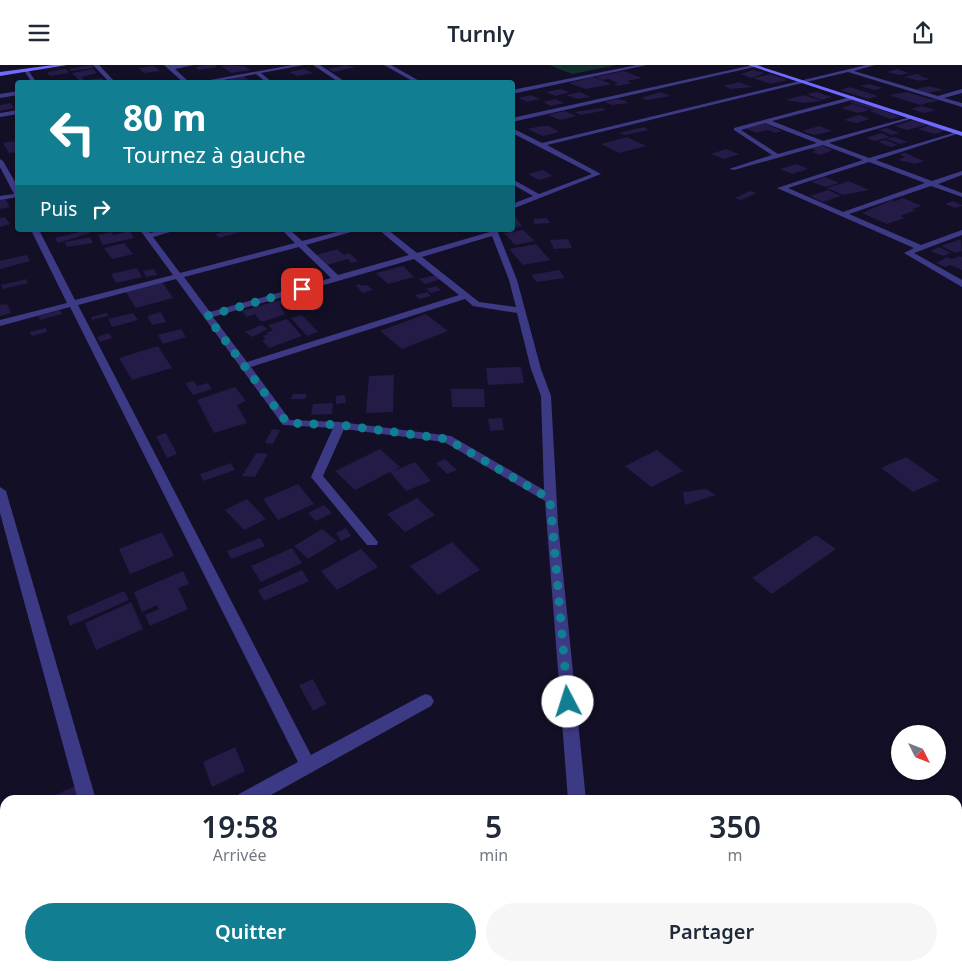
<!DOCTYPE html>
<html lang="fr">
<meta charset="utf-8">
<style>
body{margin:0;font-family:"Noto Sans",sans-serif;background:#f6f6f7;color:#1f2937;height:100vh;display:flex;flex-direction:column;font-size:19px;white-space:nowrap}
*{box-sizing:border-box;margin:0}
p{font-size:16px;color:#747a83}
.icon{flex:none;width:28px;height:28px;fill:none;stroke:currentColor;stroke-width:2;stroke-linecap:round;stroke-linejoin:round}
.map{position:relative;flex:1;overflow:hidden}
.drawer{position:absolute;left:0px;top:730px;width:962px;height:176px;display:flex;flex-direction:column;background:#fff;border-radius:15px 15px 0 0;box-shadow:0 1px 4px #0004}
.drawer>*{flex:none}
.banner{position:absolute;left:15px;top:15px;width:500px;height:152px;border-radius:5px;box-shadow:0 1px 4px #0004;background:#117e91;color:#fff;overflow:hidden}
.needle{width:32px;rotate:132deg}
.controls{position:absolute;left:891px;top:660px;display:grid;gap:10px}
.controls a{display:grid;place-items:center;width:55px;height:55px;border-radius:50%;background:#fff;box-shadow:0 1px 4px #0004;font-size:25px}
.pin{position:absolute;display:grid;place-items:center;width:42px;height:42px;color:#fff;margin:-21px;border-radius:10px;box-shadow:0 2px 8px #0006}
.me{position:absolute;width:55px;margin:-28px;rotate:355deg;stroke-linejoin:round;filter:drop-shadow(0 0 4px #0008)}
.turn{display:flex;align-items:center;gap:18px;height:105px;padding:0 25px;font-size:22px}
.turn .icon{width:65px;height:65px;stroke-width:2.5}
.turn b{display:block;font-size:35px;line-height:42px}
.then{display:flex;align-items:center;height:48px;padding:0 25px;background:#0003;gap:10px;font-size:19px}
.eta{display:flex;justify-content:space-evenly;align-items:center;height:85px;text-align:center}
.eta b{font-size:30px;font-weight:600;line-height:35px}
.cta{display:flex;gap:10px;margin-top:auto;padding:10px 25px}
.cta a{flex:1;height:58px;border-radius:30px;background:#117e91;color:#fff;font-size:20px;font-weight:600;line-height:58px;text-align:center}
.cta a+a{background:#f6f6f7;color:#1f2937}
header{display:flex;justify-content:space-between;align-items:center;height:65px;padding:0 25px;background:#fff;font-size:22px;font-weight:600}
.map>svg:first-child{display:block}
.green{fill:#12302f}
.building{fill:#241b47}
.lines{fill:none;stroke-linecap:round;stroke-linejoin:round}
.street{fill:#3d3a85;fill-rule:evenodd}
.secondary{fill:#6f6bff;fill-rule:evenodd}
.route{stroke:#117e91;stroke-width:9;stroke-dasharray:0 16.2}
</style>
<header><svg class="icon" aria-label="menu" viewBox="0 0 24 24"><path d="M4 6h16M4 12h16M4 18h16"/></svg>Turnly<svg class="icon" aria-label="share" viewBox="0 0 24 24"><path d="M12 15V3M7 8l5-5 5 5M5 13v7h14v-7"/></svg></header>
<div class="map">
<svg width="962" height="906" viewBox="0 0 962 906">
<rect width="100%" height="100%" fill="#130f26"/>
<polygon class="green" points="549,0 617,0 572,9"/>
<g class="building">
<polygon points="91,0 94,3 71,6 69,4"/>
<polygon points="205,0 215,0 217,2 199,5 195,2"/>
<polygon points="236,0 233,1 244,1 251,5 231,8 221,1"/>
<polygon points="345,0 355,2 334,7 328,4"/>
<polygon points="154,1 160,6 144,8 138,3"/>
<polygon points="66,4 69,8 50,11 47,7"/>
<polygon points="93,4 97,8 82,12 84,15 79,15 72,8"/>
<polygon points="304,4 313,8 297,11 289,7"/>
<polygon points="897,4 909,8 899,10 887,7"/>
<polygon points="753,5 765,8 751,13 741,9"/>
<polygon points="624,6 642,13 627,16 632,18 619,21 614,19 618,18 608,14 626,11 602,15 595,12"/>
<polygon points="770,9 788,15 771,19 753,13"/>
<polygon points="916,9 922,10 919,11 930,14 920,16 904,12"/>
<polygon points="244,11 252,18 234,18 229,14"/>
<polygon points="593,12 612,19 586,24 569,18"/>
<polygon points="102,13 106,18 81,18 81,16"/>
<polygon points="739,17 752,22 731,24 723,21"/>
<polygon points="869,19 883,23 875,25 860,21"/>
<polygon points="929,21 944,25 928,28 916,24"/>
<polygon points="850,22 878,31 868,34 840,25"/>
<polygon points="560,24 570,27 556,31 546,27"/>
<polygon points="580,27 591,32 577,34 566,30"/>
<polygon points="660,27 671,31 647,35 641,33"/>
<polygon points="817,27 832,32 822,35 806,29"/>
<polygon points="907,27 930,34 940,35 920,40 889,30"/>
<polygon points="531,30 540,34 527,37 518,33"/>
<polygon points="804,30 822,36 804,38 785,35"/>
<polygon points="555,34 564,38 551,41 543,37"/>
<polygon points="617,34 623,35 629,38 612,40 604,37"/>
<polygon points="853,35 878,43 900,52 891,54 869,46 874,45 849,37"/>
<polygon points="11,38 14,43 0,46 0,40"/>
<polygon points="853,39 870,45 858,48 841,43"/>
<polygon points="922,41 936,45 924,48 911,44"/>
<polygon points="602,43 606,45 581,50 574,47"/>
<polygon points="564,46 577,51 560,55 548,50"/>
<polygon points="859,50 870,54 856,58 844,55"/>
<polygon points="913,55 927,60 907,65 894,61"/>
<polygon points="764,58 782,66 775,68 768,65 756,68 745,63"/>
<polygon points="930,60 947,65 935,69 918,64"/>
<polygon points="541,61 549,61 559,67 543,71 527,64"/>
<polygon points="819,61 832,66 814,70 802,66"/>
<polygon points="644,62 649,65 625,70 619,68"/>
<polygon points="886,63 900,68 892,70 878,65"/>
<polygon points="881,68 890,72 875,76 866,73"/>
<polygon points="627,72 646,81 619,88 601,79"/>
<polygon points="894,72 908,77 900,79 886,74"/>
<polygon points="885,75 898,80 891,82 878,77"/>
<polygon points="14,76 18,81 18,87 9,88 3,78"/>
<polygon points="821,80 833,85 820,90 812,87 816,85 811,84"/>
<polygon points="726,84 739,89 724,94 711,89"/>
<polygon points="905,88 914,91 911,91 925,96 915,99 898,95 905,92 899,89"/>
<polygon points="797,99 808,104 792,109 780,104"/>
<polygon points="543,105 553,111 539,115 528,109"/>
<polygon points="825,112 839,118 826,122 811,117"/>
<polygon points="849,116 869,125 843,130 827,123"/>
<polygon points="828,125 841,131 823,137 810,131"/>
<polygon points="750,126 757,128 741,135 735,133"/>
<polygon points="903,133 922,141 912,144 916,145 900,151 905,153 887,159 862,148 892,135 908,142 895,136"/>
<polygon points="5,134 10,142 0,144 0,135"/>
<polygon points="953,136 962,140 962,141 955,143 945,139"/>
<polygon points="512,151 515,151 522,161 512,163"/>
<polygon points="5,152 10,159 0,162 0,153"/>
<polygon points="547,153 550,158 534,159 534,154"/>
<polygon points="88,165 90,168 58,178 55,173"/>
<polygon points="229,165 245,165 245,166 219,173 215,169"/>
<polygon points="523,165 535,176 515,180 504,168"/>
<polygon points="130,166 134,173 103,180 98,170 112,167 113,170"/>
<polygon points="90,172 93,178 67,182 65,177"/>
<polygon points="568,174 572,183 554,184 550,175"/>
<polygon points="961,174 962,186 956,188 941,181"/>
<polygon points="124,178 133,189 112,194 104,183"/>
<polygon points="536,179 550,195 523,200 509,184"/>
<polygon points="939,182 951,188 943,191 930,186"/>
<polygon points="337,184 344,190 349,188 358,196 351,198 348,194 327,200 316,190"/>
<polygon points="27,190 30,196 0,204 0,196"/>
<polygon points="960,191 962,192 962,205 950,200 945,202 936,198 947,192 952,194"/>
<polygon points="403,201 414,212 388,219 376,208"/>
<polygon points="137,203 142,212 116,218 111,209"/>
<polygon points="154,204 157,210 146,212 143,206"/>
<polygon points="559,205 565,213 537,217 531,210"/>
<polygon points="436,210 441,214 425,219 419,214"/>
<polygon points="27,214 28,218 3,224 1,220"/>
<polygon points="162,217 173,233 136,243 126,227"/>
<polygon points="359,219 362,221 367,220 373,225 363,228 355,220"/>
<polygon points="436,221 441,225 431,228 426,224"/>
<polygon points="427,227 431,231 419,234 415,230"/>
<polygon points="281,235 284,239 280,240 285,249 265,256 260,256 255,249 247,252 242,246"/>
<polygon points="7,239 11,248 0,251 0,240"/>
<polygon points="60,245 62,249 40,255 38,251"/>
<polygon points="161,247 166,257 152,260 147,251"/>
<polygon points="107,248 108,251 92,255 91,252"/>
<polygon points="133,248 138,255 112,262 108,254"/>
<polygon points="426,249 448,266 402,284 380,266"/>
<polygon points="302,250 318,267 307,271 291,253"/>
<polygon points="287,254 302,271 269,283 262,275 265,274 263,271 268,269 266,268 273,265 268,260"/>
<polygon points="261,260 268,264 252,272 245,267"/>
<polygon points="46,263 47,267 32,271 30,267"/>
<polygon points="181,264 186,272 163,279 158,270"/>
<polygon points="109,268 112,273 100,277 97,272"/>
<polygon points="158,281 172,303 132,315 119,293"/>
<polygon points="521,302 524,318 488,320 486,303"/>
<polygon points="394,310 393,347 366,348 369,311"/>
<polygon points="194,316 197,321 208,318 212,324 193,330 185,318"/>
<polygon points="235,322 246,336 237,340 247,358 214,368 197,335"/>
<polygon points="451,324 484,324 485,342 452,342"/>
<polygon points="293,329 307,329 305,334 291,334"/>
<polygon points="345,330 346,338 336,339 336,331"/>
<polygon points="333,338 332,349 311,350 313,339"/>
<polygon points="502,353 504,365 490,366 488,354"/>
<polygon points="272,364 280,365 273,379 265,378"/>
<polygon points="166,368 177,389 167,393 156,371"/>
<polygon points="380,384 400,402 393,406 415,397 431,416 406,426 390,407 355,425 335,406"/>
<polygon points="657,385 683,406 651,422 625,401"/>
<polygon points="256,388 268,389 255,412 242,411"/>
<polygon points="906,392 939,415 913,427 881,403"/>
<polygon points="445,394 457,405 447,409 436,398"/>
<polygon points="231,398 235,405 203,416 200,409"/>
<polygon points="298,419 314,439 278,455 263,434"/>
<polygon points="706,424 716,430 685,440 683,427"/>
<polygon points="417,433 435,450 405,467 387,449"/>
<polygon points="247,434 266,454 244,465 225,445"/>
<polygon points="324,440 332,448 316,456 308,448"/>
<polygon points="346,463 351,471 341,476 336,468"/>
<polygon points="322,464 337,476 308,494 294,481"/>
<polygon points="162,467 174,491 130,509 119,484"/>
<polygon points="816,470 836,484 772,529 752,513"/>
<polygon points="260,473 265,481 231,494 227,486"/>
<polygon points="452,477 480,505 438,530 410,501"/>
<polygon points="292,483 302,498 261,517 251,501"/>
<polygon points="361,484 378,502 337,525 321,506"/>
<polygon points="302,505 309,516 264,536 258,525"/>
<polygon points="183,506 189,519 178,523 188,544 150,561 145,550 159,544 157,540 142,547 134,527"/>
<polygon points="124,526 129,535 70,561 67,551"/>
<polygon points="131,537 143,564 96,585 85,558"/>
<polygon points="313,614 326,639 313,646 299,620"/>
<polygon points="235,682 245,706 212,722 203,697"/>
<polygon points="77,720 79,735 53,735 53,731"/>
</g>
<g class="lines">
<g class="street">
<polygon points="93,0 99,0 116,18 110,18"/>
<polygon points="164,0 194,0 175,4 190,18 184,18"/>
<polygon points="292,0 304,0 261,8 273,18 267,18 256,9 208,18 194,18"/>
<polygon points="313,0 320,0 347,18 340,18"/>
<polygon points="384,0 391,0 423,18 416,18"/>
<polygon points="637,0 647,0 512,29 512,25"/>
<polygon points="753,0 763,0 512,57 512,53"/>
<polygon points="866,0 875,0 854,6 938,31 962,24 962,28 944,33 962,38 962,42 848,7 547,80 601,109 512,144 512,139 533,131 512,119 512,114 539,129 592,109 512,68 512,63 542,78"/>
<polygon points="24,5 28,5 37,18 32,18"/>
<polygon points="18,26 18,30 0,33 0,29"/>
<path d="M854 31 856 34 772 56 823 76 914 51V53L829 78 869 93 960 66V68L876 95 932 116 962 106V110L938 119 962 128V132L931 121 849 149 921 180 962 165V170L914 188 962 215V222L904 188 914 183 777 123 863 95 823 80 734 105 729 104 772 90 734 65V63ZM765 58 817 78 778 89 741 65ZM869 97 925 118 843 147 788 123Z"/>
<polygon points="18,45 18,49 0,52 0,48"/>
<polygon points="0,94 3,96 18,122 18,132 0,135 0,131 14,129 0,102"/>
<path d="M31 165H39L75 235 173 210 140 165H148L150 168 163 165H177L153 172 180 208 295 178 282 165H290L302 176 345 165H358L306 180 338 210 409 190 379 165H388L417 188 490 167 489 165H497L517 215 541 304 551 331 558 459 586 735H568L545 436 444 377 344 364 323 411 378 477 377 480H367L311 412 333 363 283 360 176 214 78 240 311 690 421 631 426 629 431 631 434 636 431 641 262 735H236L239 729 298 697 70 242 0 261V255L67 238ZM492 171 509 215 516 242 479 237 422 192ZM299 182 331 213 210 247 184 212ZM414 194 459 230 247 297 213 252ZM465 234 473 241 517 248 531 304 541 331 544 425 451 371 340 357 290 355 251 302Z"/>
<polygon points="0,422 6,426 96,735 78,735 0,448"/>
<polygon points="582,901 602,901 603,906 583,906"/>
</g>
<g class="secondary">
<polygon points="53,0 67,0 0,11 0,7"/>
<polygon points="748,0 756,0 962,67 962,71"/>
</g>
</g>
<g class="lines">
<polyline class="route" points="302,224 207,251 287,358 340,360 447,374 550,434 568,637"/>
</g>
</svg>
<div class="controls">
<a><svg class="needle" viewBox="-14 -14 28 28"><path d="M0-13l5 13h-10z" fill="#e53935"/><path d="M0 13l5-13h-10z" fill="#747a83"/></svg></a>
</div>
<div class="pin" style="left:302px;top:224px;background:#d93025"><svg class="icon" aria-label="arrive" viewBox="0 0 24 24"><path d="M6 21V4h12l-3 4 3 4H6"/></svg></div>
<svg class="me" style="left:568px;top:637px" viewBox="-20 -20 40 40"><circle r="19" fill="#fff"/><path d="M0-13L10 11 0 6-10 11z" fill="#117e91"/></svg>
<div class="banner">
<div class="turn"><svg class="icon" aria-label="left" viewBox="0 0 24 24"><path d="M17 20v-9H6M10 6l-5 5 5 5"/></svg><div><b>80 m</b>Tournez à gauche</div></div>
<div class="then">Puis<svg class="icon" aria-label="right" viewBox="0 0 24 24"><path d="M7 20v-9h11M14 6l5 5-5 5"/></svg></div>
</div>
<section class="drawer">
<div class="eta">
<div><b>19:58</b><p>Arrivée</p></div>
<div><b>5</b><p>min</p></div>
<div><b>350</b><p>m</p></div>
</div>
<div class="cta"><a>Quitter</a><a>Partager</a></div>
</section>
</div>
